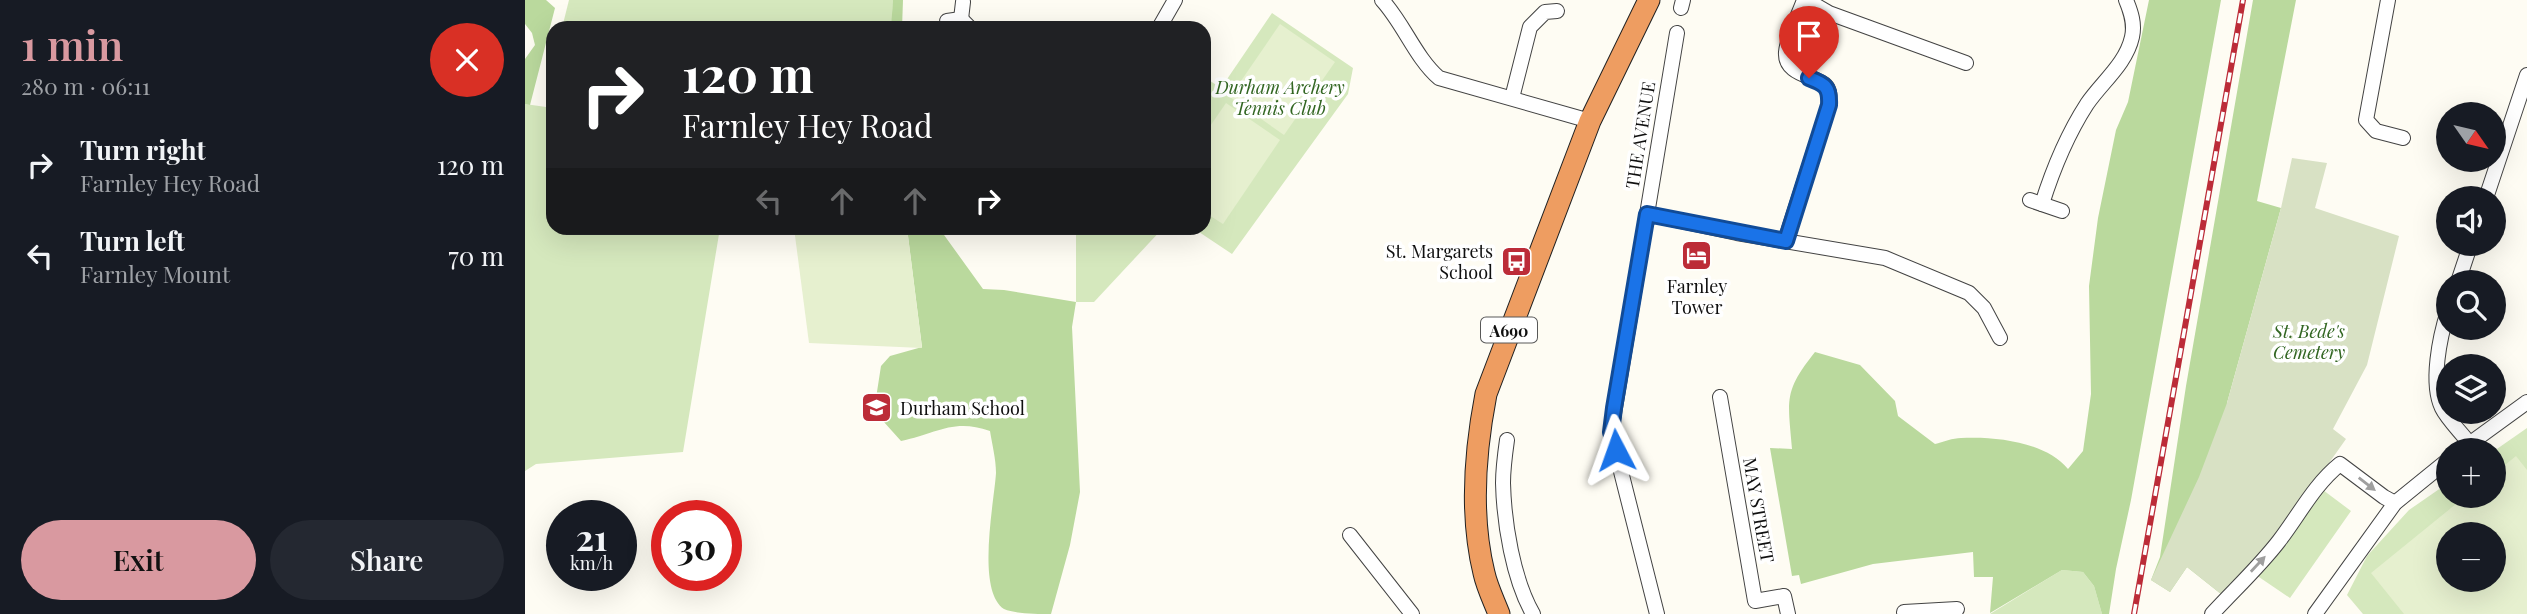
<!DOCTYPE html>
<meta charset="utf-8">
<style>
body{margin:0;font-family:"Playfair Display",serif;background:#242831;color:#f1f3f6;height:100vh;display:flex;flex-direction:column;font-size:26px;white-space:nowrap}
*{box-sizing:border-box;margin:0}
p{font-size:23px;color:#9ea1a6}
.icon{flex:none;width:38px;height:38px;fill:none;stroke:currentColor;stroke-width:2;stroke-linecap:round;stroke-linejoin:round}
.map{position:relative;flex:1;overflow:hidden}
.drawer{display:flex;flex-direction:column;background:#171b24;width:525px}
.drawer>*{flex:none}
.hud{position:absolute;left:21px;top:21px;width:665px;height:214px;border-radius:21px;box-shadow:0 7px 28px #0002;background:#202124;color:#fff;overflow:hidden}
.needle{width:46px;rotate:124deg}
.buttons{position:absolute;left:1911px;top:102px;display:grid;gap:14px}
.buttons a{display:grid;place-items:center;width:70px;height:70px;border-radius:50%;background:#171b24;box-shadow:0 7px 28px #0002;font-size:35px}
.speed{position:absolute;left:21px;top:500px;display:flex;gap:14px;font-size:35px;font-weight:700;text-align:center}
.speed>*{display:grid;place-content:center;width:91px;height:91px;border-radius:50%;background:#171b24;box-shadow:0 7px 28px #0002;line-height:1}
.speed small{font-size:18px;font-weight:400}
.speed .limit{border:10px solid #d22;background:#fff;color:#111}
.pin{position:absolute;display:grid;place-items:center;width:60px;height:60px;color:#fff;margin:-72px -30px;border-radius:50% 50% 50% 0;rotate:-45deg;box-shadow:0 0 7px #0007}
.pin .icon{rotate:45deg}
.me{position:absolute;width:77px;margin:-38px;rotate:356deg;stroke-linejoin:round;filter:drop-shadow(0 0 5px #0008)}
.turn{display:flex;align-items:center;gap:24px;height:147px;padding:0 21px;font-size:32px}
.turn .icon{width:91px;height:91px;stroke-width:2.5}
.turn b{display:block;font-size:49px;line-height:60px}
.lanes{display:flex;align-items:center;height:66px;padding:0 21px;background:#0003;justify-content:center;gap:35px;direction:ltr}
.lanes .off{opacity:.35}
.round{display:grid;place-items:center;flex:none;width:74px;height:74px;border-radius:37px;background:#242831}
.headline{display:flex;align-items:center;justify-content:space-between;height:119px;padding:0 21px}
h1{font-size:42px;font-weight:600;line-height:52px;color:#d999a0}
.action{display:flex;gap:14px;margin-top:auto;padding:14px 21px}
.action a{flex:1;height:80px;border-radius:42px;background:#d999a0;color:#111;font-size:28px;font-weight:600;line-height:80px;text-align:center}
.action a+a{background:#242831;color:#f1f3f6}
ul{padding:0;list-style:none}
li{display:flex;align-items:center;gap:21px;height:91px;padding:0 21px}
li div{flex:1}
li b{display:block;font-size:26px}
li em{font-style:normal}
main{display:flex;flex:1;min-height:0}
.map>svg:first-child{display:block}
.green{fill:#d5e8bd;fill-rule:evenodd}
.forest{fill:#bad99d}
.cemetery{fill:#d8e1c4}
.pitch{fill:#e6f0cf;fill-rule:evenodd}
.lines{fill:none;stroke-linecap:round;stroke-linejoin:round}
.minor-casing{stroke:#434343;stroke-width:16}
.highway-casing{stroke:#212121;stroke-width:23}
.minor{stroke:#fff;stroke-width:14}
.highway{stroke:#ee9d61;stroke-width:21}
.rail-casing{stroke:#bc2c38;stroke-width:6}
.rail{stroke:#fff;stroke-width:3.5;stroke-dasharray:10;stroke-linecap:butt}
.oneway{fill:#9f9f9f}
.route-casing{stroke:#114b97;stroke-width:18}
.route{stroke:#1a73e8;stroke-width:12}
.labels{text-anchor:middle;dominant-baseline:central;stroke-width:7;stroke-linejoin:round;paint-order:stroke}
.shield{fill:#fff;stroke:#585858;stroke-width:2}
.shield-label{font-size:16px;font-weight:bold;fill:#101010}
.park-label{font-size:18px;font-style:italic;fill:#326622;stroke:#fff}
.street-label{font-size:18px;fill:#101010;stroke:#fff}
.poi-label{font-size:18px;fill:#101010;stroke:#fff;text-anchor:end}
</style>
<main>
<section class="drawer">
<div class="headline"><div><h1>1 min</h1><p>280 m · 06:11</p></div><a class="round" style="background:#d93025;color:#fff"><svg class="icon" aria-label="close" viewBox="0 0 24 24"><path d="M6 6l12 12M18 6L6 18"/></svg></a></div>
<ul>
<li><svg class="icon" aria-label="right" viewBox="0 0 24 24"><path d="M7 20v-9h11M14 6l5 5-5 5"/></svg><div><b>Turn right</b><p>Farnley Hey Road</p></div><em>120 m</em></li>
<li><svg class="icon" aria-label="left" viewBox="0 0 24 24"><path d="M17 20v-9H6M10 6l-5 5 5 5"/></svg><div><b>Turn left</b><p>Farnley Mount</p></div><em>70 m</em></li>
</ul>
<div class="action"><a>Exit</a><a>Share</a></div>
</section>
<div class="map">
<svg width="2002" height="614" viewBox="0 0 2002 614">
<rect width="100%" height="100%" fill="#fefcf3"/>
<g class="green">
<polygon points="44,0 368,0 367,26 366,28 37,28"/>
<polygon points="747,13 828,68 823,94 707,254 668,228 679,228 679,77 696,88"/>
<polygon points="0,104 28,108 28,228 195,228 158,452 11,464 0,471"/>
<polygon points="551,228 638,228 569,302 551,302"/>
<path d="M2002 428V614H1838L1822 595 1842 556 1884 510 1923 483V495H1969V451ZM1923 534H1969V579H1923Z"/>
<polygon points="1798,490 1826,511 1765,598 1731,575 1759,547"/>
<polygon points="1537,570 1558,572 1569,586 1577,614 1465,614"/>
</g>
<g class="forest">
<polygon points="0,0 21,0 30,8 5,105 0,104 0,59 10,45 7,33 0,24"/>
<polygon points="368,0 378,0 377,28 366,28"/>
<path d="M1624 0H1696L1606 500 1591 569 1584 614H1577L1569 586 1558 572 1537 570 1465 613 1468 577H1449L1448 552 1348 564 1276 584 1274 575 1267 576 1245 448 1267 449C1263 400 1258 392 1290 352L1335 365 1370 401 1373 416 1410 444C1418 442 1428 438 1436 438 1470 436 1521 442 1543 469L1558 451 1566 394 1564 286 1573 218 1591 130 1603 102Z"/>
<polygon points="1728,0 1771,0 1732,201 1756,208 1702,403 1696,594 1662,567 1645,592 1626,580 1635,557 1661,386"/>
<path d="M382 228H414L458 289 479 290 551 302 547 327 555 492 545 545 526 614C511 614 491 614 479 609 451 590 469 504 471 473 471 459 467 444 465 431 428 418 411 434 376 441L349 411 356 366 365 356 397 347Z"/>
</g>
<polygon class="cemetery" points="1767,158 1802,163 1790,208 1874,236 1842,365 1808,429 1821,439 1755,532 1696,594 1662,567 1645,592 1626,580 1674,477 1702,403 1756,208"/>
<g class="pitch">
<polygon points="755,24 810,62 759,135 705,97"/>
<polygon points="701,103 755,140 698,224 679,212 679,135"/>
<polygon points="269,228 382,228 397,348 284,343"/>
<path d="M1991 456 2002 470V614H1879L1846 573 1942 495H1969V474ZM1923 534H1969V579H1923Z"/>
</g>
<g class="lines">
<defs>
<g id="minor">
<path d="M857 0C879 24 890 57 914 78L1065 121"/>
<polyline points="1863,0 1841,120 1851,131 1878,138"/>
<polyline points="1285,2 1304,13 1441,63"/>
<polyline points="1156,8 1158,0"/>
<polyline points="436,19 438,2"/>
<polyline points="422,21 436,19 445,28"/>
<polyline points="634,28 650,0"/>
<polyline points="987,98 1005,27 1020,12 1032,11"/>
<polyline points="1961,198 2002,75"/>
<polyline points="1505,200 1537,211"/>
<path d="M1517 204C1528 169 1542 135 1562 104 1577 82 1601 64 1607 37 1610 24 1606 12 1601 0"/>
<polyline points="1122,214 1212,233 1360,258 1444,293 1459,308 1475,338"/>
<path d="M1260 241 1304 105C1304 100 1306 94 1303 89 1297 75 1259 78 1261 52 1262 38 1274 14 1279 0"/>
<polyline points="1933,282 1946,243"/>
<path d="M1923 311C1915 336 1905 383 1917 408 1923 420 1936 432 1944 443"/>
<polyline points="1195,397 1230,601 1259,596 1263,614"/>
<path d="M982 440C980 454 978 469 978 483 979 523 988 579 1008 614"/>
<polyline points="1936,450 2002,402"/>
<polyline points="825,535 887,614"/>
<polyline points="1379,612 1432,609"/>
<polyline points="1132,614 1086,432 1152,33"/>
<path d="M1687 614C1709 590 1734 567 1754 541 1774 515 1789 485 1815 464L1859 497 1870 503"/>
<polyline points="1790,614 1870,503 1923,460"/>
</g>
<path id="highway" d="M974 614C969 601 962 587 959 573 945 516 950 451 961 394L1065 121 1124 0"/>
</defs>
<use href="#minor" class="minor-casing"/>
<use href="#highway" class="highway-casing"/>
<use href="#minor" class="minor"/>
<use href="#highway" class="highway"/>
<defs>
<polyline id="rail" points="1609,614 1718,0"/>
</defs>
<use href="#rail" class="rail-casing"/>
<use href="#rail" class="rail"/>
</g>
<defs><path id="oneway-solid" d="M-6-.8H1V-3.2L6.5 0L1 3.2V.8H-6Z" transform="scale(1.75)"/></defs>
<g class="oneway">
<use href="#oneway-solid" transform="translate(1842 484) rotate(38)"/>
<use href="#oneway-solid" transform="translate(1733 564) rotate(-47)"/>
</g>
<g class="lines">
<defs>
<path id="route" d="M1091 450 1086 432 1089 408 1122 214 1261 241 1304 105C1305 87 1300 84 1284 78"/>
</defs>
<use href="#route" class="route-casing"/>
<use href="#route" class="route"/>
</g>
<defs>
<symbol id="hotel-square" viewBox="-11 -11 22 22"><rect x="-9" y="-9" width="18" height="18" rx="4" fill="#bc2c38" stroke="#fff"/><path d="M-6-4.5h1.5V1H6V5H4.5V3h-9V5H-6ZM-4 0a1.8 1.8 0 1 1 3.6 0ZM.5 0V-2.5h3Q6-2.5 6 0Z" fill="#fff"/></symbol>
<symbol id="bus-square" viewBox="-11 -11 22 22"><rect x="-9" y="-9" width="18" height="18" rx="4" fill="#bc2c38" stroke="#fff"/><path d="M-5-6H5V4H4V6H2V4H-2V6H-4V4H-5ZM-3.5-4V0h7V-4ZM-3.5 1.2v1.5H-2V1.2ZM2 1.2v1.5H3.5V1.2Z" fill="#fff"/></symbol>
<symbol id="school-square" viewBox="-11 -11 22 22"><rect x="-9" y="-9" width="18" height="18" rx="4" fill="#bc2c38" stroke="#fff"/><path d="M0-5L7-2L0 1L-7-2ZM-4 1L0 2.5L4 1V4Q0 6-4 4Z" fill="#fff"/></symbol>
</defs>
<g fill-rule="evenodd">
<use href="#hotel-square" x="1154" y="238" width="35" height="35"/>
<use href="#bus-square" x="974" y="244" width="35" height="35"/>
<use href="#school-square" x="334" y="390" width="35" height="35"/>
</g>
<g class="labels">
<rect class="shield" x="956" y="317.5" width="56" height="25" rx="5"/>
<g class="shield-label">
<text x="984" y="330">A690</text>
</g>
<g class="park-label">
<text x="755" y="87">Durham Archery<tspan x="755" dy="21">Tennis Club</tspan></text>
<text x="1784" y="331">St. Bede's<tspan x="1784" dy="21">Cemetery</tspan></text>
</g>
<g class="street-label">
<text transform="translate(1115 135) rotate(-81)">THE AVENUE</text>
<text transform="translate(1234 510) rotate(80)">MAY STREET</text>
</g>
<g class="poi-label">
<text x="968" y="251">St. Margarets<tspan x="968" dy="21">School</tspan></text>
<text x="1172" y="286" text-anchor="middle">Farnley<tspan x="1172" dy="21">Tower</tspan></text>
<text x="375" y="408" text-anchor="start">Durham School</text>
</g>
</g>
</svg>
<div class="buttons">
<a><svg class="needle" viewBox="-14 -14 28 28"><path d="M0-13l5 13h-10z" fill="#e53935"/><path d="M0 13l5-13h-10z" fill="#9ea1a6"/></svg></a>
<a><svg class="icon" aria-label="sound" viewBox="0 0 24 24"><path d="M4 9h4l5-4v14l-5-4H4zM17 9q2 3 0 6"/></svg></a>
<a><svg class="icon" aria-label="search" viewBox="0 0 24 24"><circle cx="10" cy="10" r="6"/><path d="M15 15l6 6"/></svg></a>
<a><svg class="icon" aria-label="layers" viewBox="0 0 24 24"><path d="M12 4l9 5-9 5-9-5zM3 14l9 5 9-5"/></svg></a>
<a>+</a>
<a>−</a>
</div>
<div class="speed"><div>21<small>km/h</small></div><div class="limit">30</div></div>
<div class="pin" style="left:1284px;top:78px;background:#d93025"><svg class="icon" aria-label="arrive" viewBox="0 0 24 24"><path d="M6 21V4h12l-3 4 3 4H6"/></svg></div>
<svg class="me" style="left:1091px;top:450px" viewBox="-20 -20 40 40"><path d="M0-17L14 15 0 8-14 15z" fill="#1a73e8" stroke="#fff" stroke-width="4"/></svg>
<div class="hud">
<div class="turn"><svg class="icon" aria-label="right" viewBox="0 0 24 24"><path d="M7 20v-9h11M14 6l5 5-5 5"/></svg><div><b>120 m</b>Farnley Hey Road</div></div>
<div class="lanes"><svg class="icon off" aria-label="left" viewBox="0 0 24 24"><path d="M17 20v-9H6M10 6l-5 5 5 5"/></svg><svg class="icon off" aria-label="ahead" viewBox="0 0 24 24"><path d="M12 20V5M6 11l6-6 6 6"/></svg><svg class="icon off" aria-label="ahead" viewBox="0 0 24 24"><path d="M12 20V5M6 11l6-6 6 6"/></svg><svg class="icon" aria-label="right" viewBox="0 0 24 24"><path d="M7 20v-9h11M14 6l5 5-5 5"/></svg></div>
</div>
</div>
</main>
